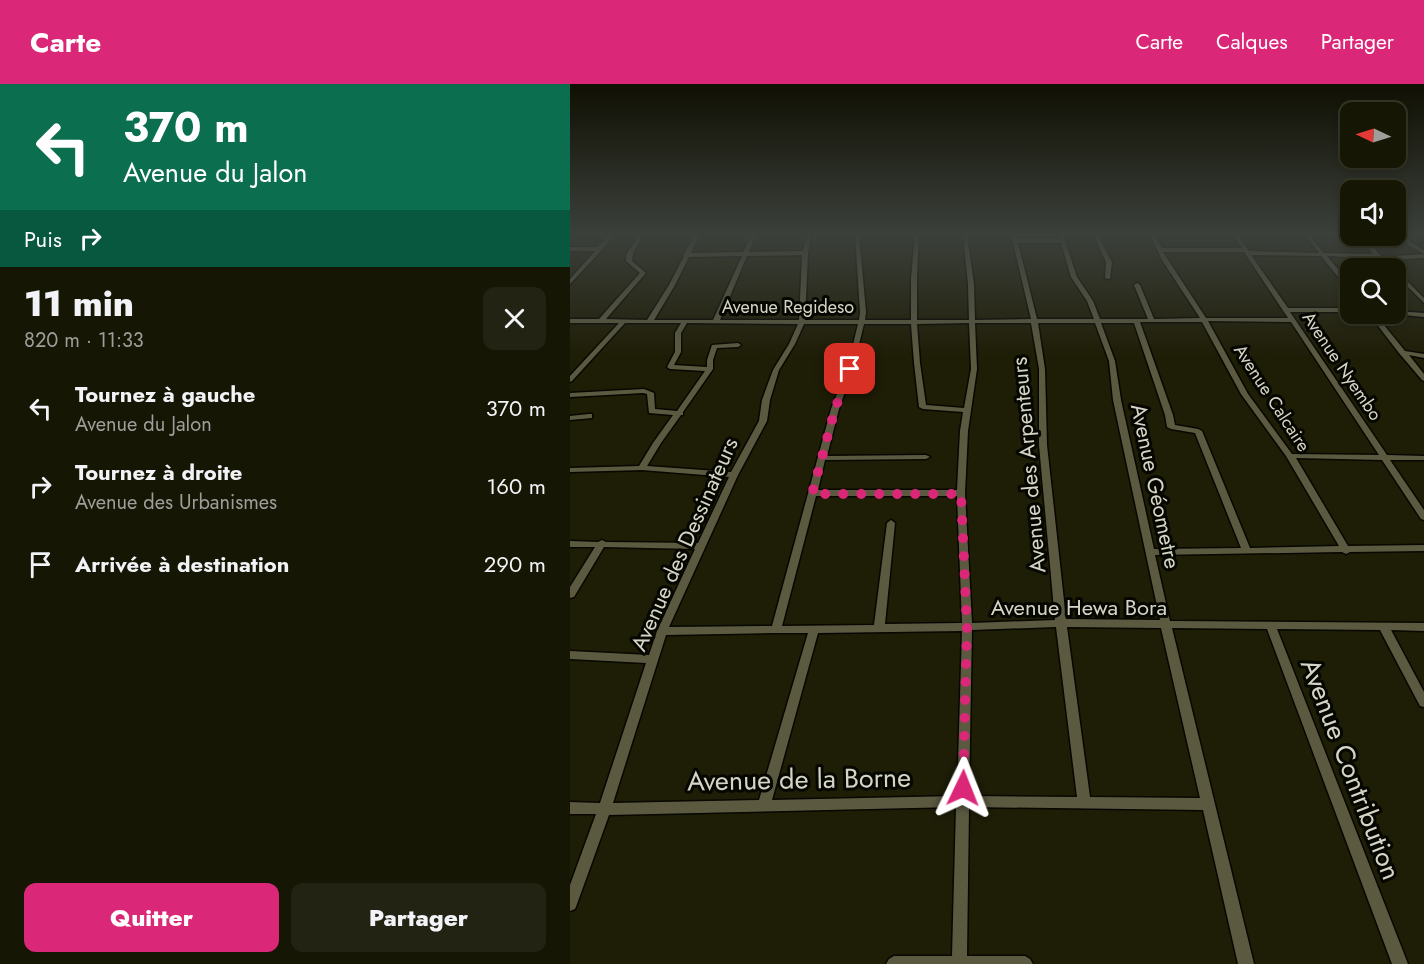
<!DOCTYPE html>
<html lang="fr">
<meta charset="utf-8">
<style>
body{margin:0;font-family:Jost,sans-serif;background:#232313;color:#f1f3f6;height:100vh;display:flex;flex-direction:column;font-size:22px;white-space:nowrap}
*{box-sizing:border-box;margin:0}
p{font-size:20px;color:#9e9f9a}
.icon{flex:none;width:33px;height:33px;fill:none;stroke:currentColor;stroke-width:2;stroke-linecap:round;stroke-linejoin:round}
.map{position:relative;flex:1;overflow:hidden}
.side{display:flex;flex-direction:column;background:#161604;width:570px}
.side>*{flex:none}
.top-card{background:#0b6e4f;color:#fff;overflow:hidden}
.needle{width:39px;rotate:274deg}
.controls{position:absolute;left:770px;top:18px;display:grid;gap:12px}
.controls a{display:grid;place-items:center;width:66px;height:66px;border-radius:12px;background:#161604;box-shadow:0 3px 9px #0003,0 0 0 2px #353526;font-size:30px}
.pin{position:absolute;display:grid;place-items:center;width:51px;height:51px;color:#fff;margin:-26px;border-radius:12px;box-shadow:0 3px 9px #0006}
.me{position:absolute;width:66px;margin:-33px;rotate:2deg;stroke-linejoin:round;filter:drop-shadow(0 0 4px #0008)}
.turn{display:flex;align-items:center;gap:21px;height:126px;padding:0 24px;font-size:27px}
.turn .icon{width:78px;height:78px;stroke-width:2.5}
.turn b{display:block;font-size:42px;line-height:51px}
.then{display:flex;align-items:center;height:57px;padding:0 24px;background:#0003;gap:12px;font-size:22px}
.round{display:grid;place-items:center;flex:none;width:63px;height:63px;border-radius:12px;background:#232313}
.overview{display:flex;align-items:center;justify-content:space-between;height:102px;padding:0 24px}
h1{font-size:36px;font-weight:800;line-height:45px}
.action{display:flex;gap:12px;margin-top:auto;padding:12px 24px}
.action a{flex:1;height:69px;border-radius:12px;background:#db2777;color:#fff;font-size:24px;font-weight:800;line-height:69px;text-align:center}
.action a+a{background:#232313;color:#f1f3f6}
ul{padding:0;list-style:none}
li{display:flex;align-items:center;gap:18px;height:78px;padding:0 24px}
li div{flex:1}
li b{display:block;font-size:22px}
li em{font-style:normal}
header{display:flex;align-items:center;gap:36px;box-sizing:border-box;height:84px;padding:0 30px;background:#db2777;color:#fff}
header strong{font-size:28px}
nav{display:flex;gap:33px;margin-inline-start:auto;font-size:21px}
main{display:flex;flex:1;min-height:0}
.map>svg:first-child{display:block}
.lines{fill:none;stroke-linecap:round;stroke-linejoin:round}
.minor-casing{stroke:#080700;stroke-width:3}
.minor{fill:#5b5a41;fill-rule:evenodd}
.route{stroke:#db2777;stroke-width:10;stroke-dasharray:0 18}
.labels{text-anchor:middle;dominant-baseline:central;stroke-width:6;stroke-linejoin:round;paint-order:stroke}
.far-street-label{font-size:18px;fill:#d5d5c7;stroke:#070701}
.street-label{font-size:22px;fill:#d5d5c7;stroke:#070701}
.near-street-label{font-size:27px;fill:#d5d5c7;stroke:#070701}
</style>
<header>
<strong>Carte</strong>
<nav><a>Carte</a><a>Calques</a><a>Partager</a></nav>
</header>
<main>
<section class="side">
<div class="top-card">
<div class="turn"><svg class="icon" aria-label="left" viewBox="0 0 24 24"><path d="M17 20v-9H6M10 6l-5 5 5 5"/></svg><div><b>370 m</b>Avenue du Jalon</div></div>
<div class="then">Puis<svg class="icon" aria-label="right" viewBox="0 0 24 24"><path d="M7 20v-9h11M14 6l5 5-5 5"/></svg></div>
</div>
<div class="overview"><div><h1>11 min</h1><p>820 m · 11:33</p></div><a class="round"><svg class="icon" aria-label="close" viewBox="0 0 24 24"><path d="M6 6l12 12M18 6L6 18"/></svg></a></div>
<ul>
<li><svg class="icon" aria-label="left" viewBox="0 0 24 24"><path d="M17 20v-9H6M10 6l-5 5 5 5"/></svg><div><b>Tournez à gauche</b><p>Avenue du Jalon</p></div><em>370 m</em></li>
<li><svg class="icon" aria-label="right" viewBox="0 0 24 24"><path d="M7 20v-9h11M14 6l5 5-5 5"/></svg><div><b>Tournez à droite</b><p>Avenue des Urbanismes</p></div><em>160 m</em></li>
<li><svg class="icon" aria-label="arrive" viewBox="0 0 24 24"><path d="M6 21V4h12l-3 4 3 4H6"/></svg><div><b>Arrivée à destination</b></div><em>290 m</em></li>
</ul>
<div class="action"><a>Quitter</a><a>Partager</a></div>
</section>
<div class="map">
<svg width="854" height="880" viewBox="0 0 854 880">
<rect width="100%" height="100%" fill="#1e1d06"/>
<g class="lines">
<defs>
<g id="minor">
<polygon points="40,150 44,150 32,166 0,200 0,195 25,167 0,167 0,163 27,163"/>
<path d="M70 150H74L63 169 62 177 76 189 36 235 77 236 99 201 114 172 113 171 126 150H130L121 169 173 168 182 150H186L179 168 233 167 237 150H241L238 169 235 236H289L290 228 285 150H289L296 228 295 236H341V194L345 150H349L347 194V236H399L398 200 393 150H397L404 200 405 236 461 235 441 150H445L447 155H490L489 150H493L507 193 523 217 530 235H578L564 201 567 199 570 201 584 235 630 234 592 176 581 153 584 150H588L586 153 592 164H672L663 150H667L679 167 749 169 734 150H738L754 169 803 170 789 152H793L812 173 854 170V174L815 176 822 184H817L806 174 757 172 780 200V206L778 205 751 172 681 171 718 224H780V228H720L817 371 854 372V376H820L854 426V436L851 435 812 376 726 374 778 462 854 461V467L780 468 776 470 772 468 585 471 600 537 854 539V547L821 546 854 608V623L850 622 810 546 707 545 838 880H822L697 545 602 544 684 880H668L633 726 399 723 397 872H455L460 875 463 880H316L319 875 324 872H382L386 723 39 731 7 820 5 825 0 827V801L26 730H0V718L30 719 76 579 0 575V567L79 571 87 547 125 465 34 463 4 513 0 514V503L25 463H0V457L28 458 32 456 36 458 128 459 159 393 72 386 0 388V384L69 382 83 359 103 331 79 329 77 310 73 309 0 313V309L74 305 84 309 85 325 107 327 135 287 100 285 97 283 105 268V249L111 239H55L2 297 0 298V292L49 239H0V235H29L70 189 56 177 57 169ZM448 159H491L501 193 517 217 524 235H467ZM593 168H674L718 234H636ZM232 171 229 236H150L177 172ZM172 172 143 236H84L105 201 119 173ZM638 237 721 238 809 371 722 370 678 310ZM570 238H632L671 310 716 372 769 462 680 464 632 347 628 345 605 341 603 331ZM117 239 228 240 219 260 203 286 192 316 189 337 161 388 77 382 91 359 111 331H113V328L143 285V276L147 264 168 263 171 261 168 259 142 261 137 276V283L104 281 111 268V249ZM399 239 401 285 394 324 356 321 350 279 347 240ZM405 239H461L469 285V361L485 536 402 539 395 409 398 347 407 285ZM468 239H525L539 277 543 316 590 536 496 535 477 361 475 285ZM531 239H564L595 331 597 343 601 345 625 349 671 464 584 465 551 316 545 277ZM234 240H288L277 285 261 325 202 542 99 543 168 391 197 337 200 316 209 286 225 260ZM294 240H341L344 279 349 323 353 325 393 328 390 347 387 406H248L255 376 356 375 360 373 356 371 257 372 269 325 283 285ZM246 412H387L392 539 315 540 325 439 321 436 317 439 304 541 212 542ZM486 543 507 713 399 712 402 546ZM497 543 591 544 630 714 520 713ZM392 547 387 712 202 716 248 549ZM204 549H238L189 716 43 719 96 551Z"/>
<polygon points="523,150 527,150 542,178 540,195 535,194 536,178"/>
<polygon points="833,150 837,150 842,159 854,166 854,170 838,161"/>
<polygon points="825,185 854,214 854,219 825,190"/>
<polygon points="825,227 854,229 854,233 823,230 825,230"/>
<polygon points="799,230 805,230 835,267 854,270 854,274 839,271 854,290 854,297 852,296 829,269"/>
<polygon points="19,330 22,330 22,334 0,336 0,332"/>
</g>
</defs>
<use href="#minor" class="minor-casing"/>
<use href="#minor" class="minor"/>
</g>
<linearGradient id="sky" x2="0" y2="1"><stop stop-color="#101003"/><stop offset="0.55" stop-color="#3b403b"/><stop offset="1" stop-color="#3b403b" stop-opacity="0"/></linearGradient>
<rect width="854" height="273" fill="url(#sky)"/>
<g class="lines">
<polyline class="route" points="280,285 265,325 242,410 391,410 397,543 393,704"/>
</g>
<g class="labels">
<g class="far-street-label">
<text x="218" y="223">Avenue Regideso</text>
<text transform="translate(772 282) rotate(56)">Avenue Nyembo</text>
<text transform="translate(702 314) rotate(57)">Avenue Calcaire</text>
</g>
<g class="street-label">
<text transform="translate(458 381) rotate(-95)">Avenue des Arpenteurs</text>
<text transform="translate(586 402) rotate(78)">Avenue Géometre</text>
<text transform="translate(114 460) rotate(-66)">Avenue des Dessinateurs</text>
<text x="509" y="523">Avenue Hewa Bora</text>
</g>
<g class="near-street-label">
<text transform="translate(781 685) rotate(69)">Avenue Contribution</text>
<text transform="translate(229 695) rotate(-1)">Avenue de la Borne</text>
</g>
</g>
</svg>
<div class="controls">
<a><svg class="needle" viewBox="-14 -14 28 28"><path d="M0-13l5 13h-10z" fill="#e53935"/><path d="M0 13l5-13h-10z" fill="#9e9f9a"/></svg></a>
<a><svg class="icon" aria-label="sound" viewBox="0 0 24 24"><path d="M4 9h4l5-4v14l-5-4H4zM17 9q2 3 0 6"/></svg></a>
<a><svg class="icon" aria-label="search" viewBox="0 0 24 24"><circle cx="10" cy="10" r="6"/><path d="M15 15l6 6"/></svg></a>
</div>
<div class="pin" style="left:280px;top:285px;background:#d93025"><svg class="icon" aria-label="arrive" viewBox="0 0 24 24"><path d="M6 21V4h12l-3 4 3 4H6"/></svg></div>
<svg class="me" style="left:393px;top:704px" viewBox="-20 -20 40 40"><path d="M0-17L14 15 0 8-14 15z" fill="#db2777" stroke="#fff" stroke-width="4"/></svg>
</div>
</main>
